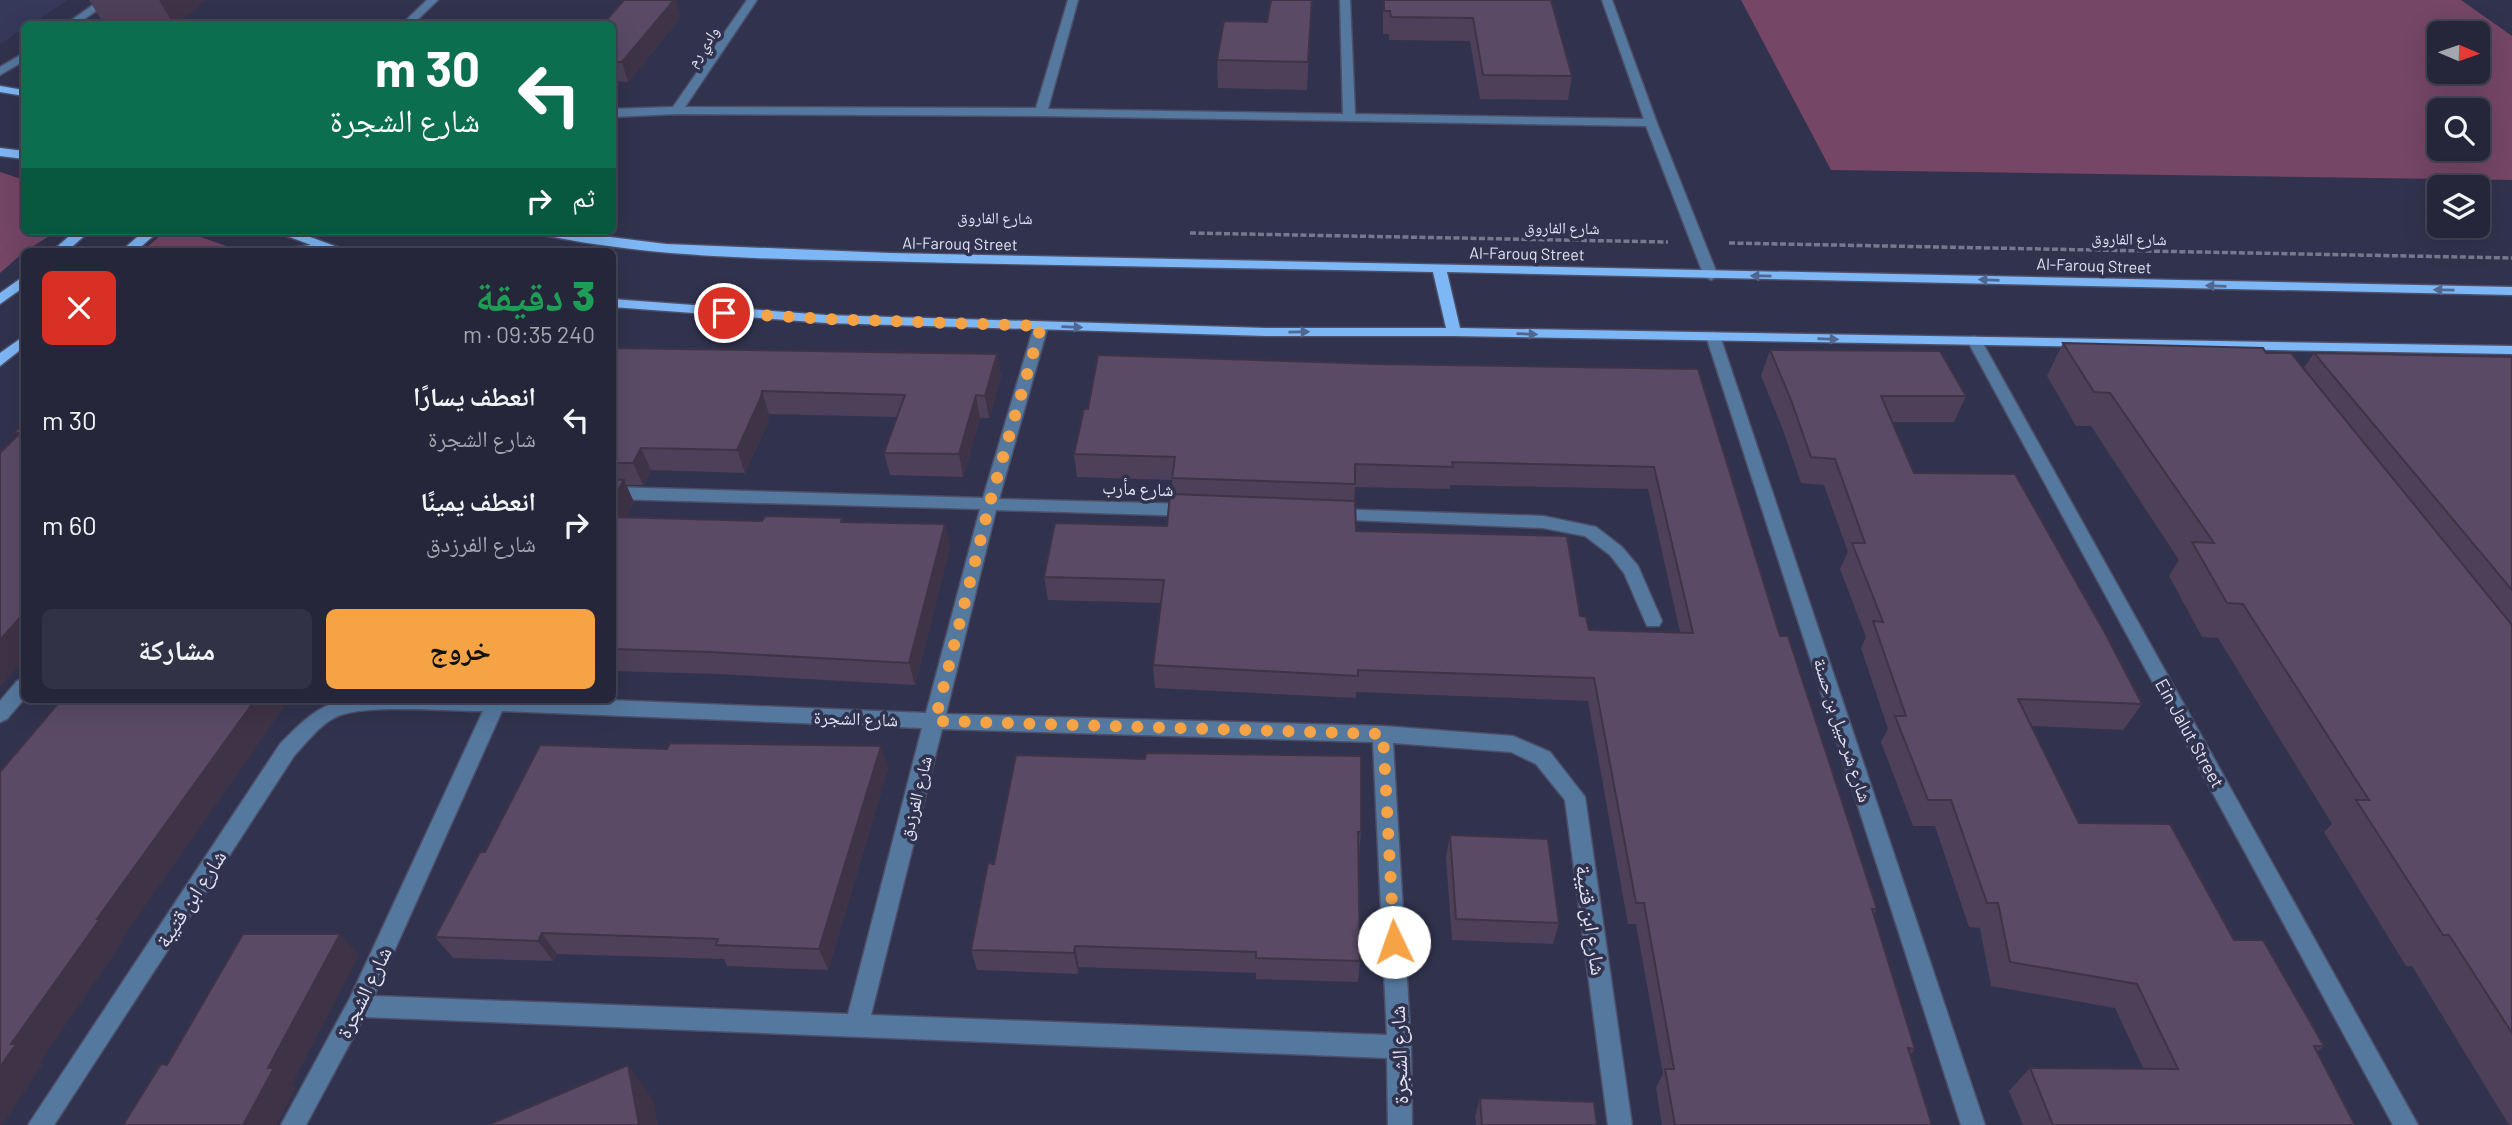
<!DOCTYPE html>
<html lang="ar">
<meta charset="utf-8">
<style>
body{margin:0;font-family:Barlow,"Noto Naskh Arabic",sans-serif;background:#313245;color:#f1f3f6;direction:rtl;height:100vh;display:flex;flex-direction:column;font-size:26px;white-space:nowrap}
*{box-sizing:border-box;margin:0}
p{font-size:23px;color:#a3a5af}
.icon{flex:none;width:38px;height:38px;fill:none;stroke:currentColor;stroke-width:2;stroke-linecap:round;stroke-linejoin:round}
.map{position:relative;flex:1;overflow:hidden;direction:ltr}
.details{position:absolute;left:21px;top:248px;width:595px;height:455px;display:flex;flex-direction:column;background:#25263a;border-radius:10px;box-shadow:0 7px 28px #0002,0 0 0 2px #424354;direction:rtl}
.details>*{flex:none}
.banner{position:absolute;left:21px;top:21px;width:595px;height:214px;border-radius:10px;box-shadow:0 7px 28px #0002,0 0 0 2px #424354;direction:rtl;background:#0b6e4f;color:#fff;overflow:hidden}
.needle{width:46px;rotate:92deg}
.buttons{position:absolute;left:2427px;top:21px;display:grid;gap:14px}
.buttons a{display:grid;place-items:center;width:63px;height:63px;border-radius:10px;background:#25263a;box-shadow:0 7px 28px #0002,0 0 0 2px #424354;font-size:35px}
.pin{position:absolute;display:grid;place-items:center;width:60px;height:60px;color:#fff;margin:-30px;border:4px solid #fff;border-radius:50%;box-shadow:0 2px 7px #0007}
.me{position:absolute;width:77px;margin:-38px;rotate:357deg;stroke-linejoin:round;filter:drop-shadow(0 0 5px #0008)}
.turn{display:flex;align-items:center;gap:24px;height:147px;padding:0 21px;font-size:32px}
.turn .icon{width:91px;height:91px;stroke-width:2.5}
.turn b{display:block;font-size:49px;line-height:60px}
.then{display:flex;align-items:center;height:66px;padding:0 21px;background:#0003;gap:14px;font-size:26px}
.round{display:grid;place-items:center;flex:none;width:74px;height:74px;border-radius:10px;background:#313245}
.headline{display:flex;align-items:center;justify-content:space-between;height:119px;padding:0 21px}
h1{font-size:42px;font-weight:800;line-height:52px;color:#1e9e55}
.cta{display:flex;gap:14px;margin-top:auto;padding:14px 21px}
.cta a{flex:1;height:80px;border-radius:10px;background:#f5a345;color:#111;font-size:28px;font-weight:800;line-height:80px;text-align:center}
.cta a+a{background:#313245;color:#f1f3f6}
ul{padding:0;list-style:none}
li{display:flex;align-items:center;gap:21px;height:105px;padding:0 21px}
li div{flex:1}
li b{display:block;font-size:26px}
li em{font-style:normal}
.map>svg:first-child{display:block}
.built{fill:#37395b}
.green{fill:#754666;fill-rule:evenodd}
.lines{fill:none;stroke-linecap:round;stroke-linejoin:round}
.minor-casing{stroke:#4d4f69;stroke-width:3}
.major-casing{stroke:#4d4f69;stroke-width:3}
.path{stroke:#76788f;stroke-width:3.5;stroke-dasharray:6 2.5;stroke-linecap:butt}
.minor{fill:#55789e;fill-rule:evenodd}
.major{fill:#7eb7f6;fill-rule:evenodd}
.wall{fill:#4d4058;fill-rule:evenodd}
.shaded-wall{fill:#3f3447}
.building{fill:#5a4a66;stroke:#3f3447;stroke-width:2}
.oneway{fill:#506891}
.route{stroke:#f5a345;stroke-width:12;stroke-dasharray:0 21.6}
.labels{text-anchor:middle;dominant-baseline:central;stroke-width:7;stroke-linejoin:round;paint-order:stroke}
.far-street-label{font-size:16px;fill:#e1e3f5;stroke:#31334e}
.street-label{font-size:18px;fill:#e1e3f5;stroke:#31334e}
.near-street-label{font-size:21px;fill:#e1e3f5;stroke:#31334e}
</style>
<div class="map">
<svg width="2512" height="1125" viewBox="0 0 2512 1125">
<rect width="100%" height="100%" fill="#31334e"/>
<polygon class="built" points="0,0 68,0 31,24 24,24 24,28 0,44"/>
<g class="green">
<path d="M1741 0H2461L2512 36V180L1831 170ZM2440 33H2478V72H2440ZM2440 110H2478V149H2440Z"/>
<polygon points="0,172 24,180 24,231 57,231 24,252 0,273"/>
<polygon points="166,231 183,231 238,250 228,252 141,252"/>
</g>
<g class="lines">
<defs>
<g id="minor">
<polygon points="100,0 112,0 77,24 66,24"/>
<polygon points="427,0 438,0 413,24 402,24"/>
<polygon points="747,0 757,0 685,107 1036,108 1068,0 1078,0 1048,109 1343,114 1340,0 1350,0 1355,114 1644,119 1602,0 1612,0 1657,123 1718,276 1711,280 1704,276 1646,126 1041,116 677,114 612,117 612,109 673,107"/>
<polygon points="24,53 24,61 0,75 0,67"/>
<path d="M1041 322 1048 326 999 499 1190 504 1198 510 1190 516 996 510 946 714 1383 726 1513 736 1550 752 1585 797 1632 1125H1608L1565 800 1536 764 1511 752 1393 743 1411 1047 1412 1125H1388L1387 1058 364 1017 306 1125H281L350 998 483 711C447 711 368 704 338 716 321 723 307 742 294 756L54 1125H28L280 744C299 725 316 706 344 700H607L926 713 980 509 612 499V487L983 498 1034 326ZM502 711 922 728 848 1014 374 996ZM942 729 1373 742 1387 1035 871 1015Z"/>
<polygon points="1713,332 1720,336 1985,1125 1961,1125 1706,336"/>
<polygon points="1974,336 1981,340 2418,1125 2393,1125 1967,340"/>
<polygon points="1333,509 1543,516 1596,527 1622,547 1638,566 1662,621 1659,626 1647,626 1624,573 1610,555 1585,536 1543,528 1327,519 1325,515"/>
<polygon points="24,679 24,699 7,719 0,722 0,701 17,681"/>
</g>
<g id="major">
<polygon points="0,86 24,90 24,96 0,92"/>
<polygon points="0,148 24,151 24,159 0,156"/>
<polygon points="75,231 90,231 66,252 51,252"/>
<polygon points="144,231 159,231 135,252 120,252"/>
<polygon points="274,231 294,231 351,252 283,252 290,248 311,245"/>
<path d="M536 231H562L666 244 890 253 2512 287V295L1447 272 1460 328 2512 346V354L1454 336H1266L826 323 612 307V299L826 315 1266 328H1446L1433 272C1260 268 1086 266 913 262 790 259 664 260 543 235Z"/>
<polygon points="24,276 24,287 0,304 0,293"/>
<polygon points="24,336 24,347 0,366 0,353"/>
</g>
</defs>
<use href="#minor" class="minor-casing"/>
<use href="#major" class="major-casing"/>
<g class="path">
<polyline points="1190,233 1668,242"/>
<polyline points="1729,243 2512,258"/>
</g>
<use href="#minor" class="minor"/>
<use href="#major" class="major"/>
</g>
<g class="wall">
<polygon points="89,0 206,0 176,24 104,24"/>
<polygon points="1271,0 1312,0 1307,90 1218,88 1217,60 1267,22"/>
<polygon points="1383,0 1551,0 1572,76 1568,100 1480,99 1470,41 1389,40 1389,34 1383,34"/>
<polygon points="681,17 628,82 612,81 612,24"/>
<polygon points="2063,343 2266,353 2303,369 2314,353 2512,357 2512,1125 2509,1125 2412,966 2406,966 2324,832 2332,824 2218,638 2202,637 2169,576 2179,560 2091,426 2076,426 2047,376"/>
<polygon points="612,348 997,354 1001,376 989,418 980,418 963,477 890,475 884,453 897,417 769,414 769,420 745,473 651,470 643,485 626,485 634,502 626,517 762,521 842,518 843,522 945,524 950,547 915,685 719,674 612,671"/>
<polygon points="1770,350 1966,396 1954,422 1892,422 1914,473 2142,704 2123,730 2032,726 2079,823 2234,940 2324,1046 2317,1052 2355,1125 2023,1125 2009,1091 2030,1068 2143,1068 2115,1008 1991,986 1980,928 1969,927 1935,826 1913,826 1881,742 1888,729 1861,648 1866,637 1840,569 1848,552 1824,485 1801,483 1782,427 1761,376"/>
<path d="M1377 364 1698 369 1780 636 1877 909 1874 914 1915 1049 1910 1055 1932 1125H1662L1656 1088 1663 1074 1636 924H1628L1588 701 1356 692V698L1155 688 1153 665 1161 603 1048 600 1044 577 1167 526 1173 495 1172 480 1077 477 1074 454 1088 409ZM1450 485 1648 489 1680 632 1589 630 1580 616 1356 531 1354 501 1355 487 1450 489Z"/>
<polygon points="888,768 828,970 727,966 724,959 557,954 553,961 453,958 435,937 485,852"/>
<polygon points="1361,832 1359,854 1358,854 1360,961 1358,982 1256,979 1256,973 1079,967 1078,974 977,970 971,950 994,864"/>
<polygon points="1450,835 1559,923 1553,944 1452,940 1446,857"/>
<polygon points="1480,1098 1597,1125 1476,1125 1475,1117"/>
</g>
<g class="shaded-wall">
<polygon points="159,0 206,0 176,24 173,24"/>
<polygon points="674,0 676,0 681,17 628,82 622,62"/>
<polygon points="997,354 1001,376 989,418 985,396"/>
<polygon points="762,391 769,414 769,420 745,473 737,450"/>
<polygon points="976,395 980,418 963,477 959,454"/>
<polygon points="641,448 651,470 643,485 633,463"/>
<polygon points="624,480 634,502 614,539 612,535 612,501"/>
<polygon points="945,524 950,547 915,685 909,663"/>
<polygon points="24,613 24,659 0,687 0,640"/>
<polygon points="255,700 289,700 122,939 124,940 40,1062 43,1064 2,1125 0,1125 0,1067 11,1044 97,919"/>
<polygon points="881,746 888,768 828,970 819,949"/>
<polygon points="542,933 557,954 553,961 538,941"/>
<polygon points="340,934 359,955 292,1084 296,1088 276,1125 243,1125 268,1068"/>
<polygon points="1075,946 1079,967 1078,974 1074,953"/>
<polygon points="628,1065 653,1100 658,1125 639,1125"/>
</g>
<g class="building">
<polygon points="624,0 674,0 622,62 612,62 612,24 603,24"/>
<polygon points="1271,0 1312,0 1308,62 1217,60 1224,21 1267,22"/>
<polygon points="1384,0 1551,0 1572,76 1483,75 1473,18 1391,17 1390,11 1384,11"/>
<polygon points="2063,343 2263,348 2266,353 2291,353 2512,625 2512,1033 2449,935 2443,935 2356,800 2369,800 2243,604 2227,603 2192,542 2214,543 2110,393 2094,392"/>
<polygon points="612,348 997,354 985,396 976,395 959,454 884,453 905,395 762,391 761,397 737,450 641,448 633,463 612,463"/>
<polygon points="1770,350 1940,351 1966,396 1881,396 1914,473 2015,474 2104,631 2142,704 2018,699 2079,823 2170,824 2234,940 2263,940 2324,1046 2314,1046 2355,1125 2053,1125 2030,1068 2178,1069 2137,984 2010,962 1998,903 1987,903 1951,800 1928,800 1895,716 1906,716 1873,621 1883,622 1852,543 1865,543 1835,459 1811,457 1791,400"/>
<polygon points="2314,353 2512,357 2512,590"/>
<polygon points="1098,355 1377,364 1698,369 1780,636 1788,636 1877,909 1872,909 1915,1049 1908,1048 1932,1125 1675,1125 1665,1069 1674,1069 1644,903 1636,903 1594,678 1358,670 1358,676 1153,665 1164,580 1044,577 1055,523 1167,526 1170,494 1355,501 1356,531 1567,536 1580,616 1586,617 1589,630 1693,633 1654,467 1452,462 1453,467 1355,464 1355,484 1172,478 1175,457 1074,454 1084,409 1088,409"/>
<polygon points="24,423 24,613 0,640 0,453 20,433 14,433"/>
<polygon points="612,479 624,480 612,501"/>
<polygon points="765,516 842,518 841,522 945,524 909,663 710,652 612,649 612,517 762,521"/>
<polygon points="61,700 255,700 97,919 100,919 11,1044 16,1044 0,1067 0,772"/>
<polygon points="670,743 881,746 819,949 716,945 718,939 542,933 538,941 435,937 480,852 485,852 540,745 667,749"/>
<polygon points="1146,753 1361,756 1361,832 1358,832 1360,961 1256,958 1256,952 1075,946 1074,953 971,950 988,863 994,864 1016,755 1145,759"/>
<polygon points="1450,835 1548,839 1559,923 1456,919"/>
<polygon points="243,934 340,934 268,1068 274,1068 243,1125 123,1125 161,1064 167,1065"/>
<polygon points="628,1065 639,1125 488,1125"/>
<polygon points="1480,1098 1594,1102 1597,1125 1482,1125"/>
</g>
<defs><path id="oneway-solid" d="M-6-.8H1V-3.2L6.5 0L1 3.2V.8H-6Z" transform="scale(1.75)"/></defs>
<g class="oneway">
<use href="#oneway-solid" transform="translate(1761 276) rotate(-179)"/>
<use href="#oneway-solid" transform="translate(1989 280) rotate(-178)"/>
<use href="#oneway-solid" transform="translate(2216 286) rotate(-178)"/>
<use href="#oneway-solid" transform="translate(2444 290) rotate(-179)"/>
<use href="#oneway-solid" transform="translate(1072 327) rotate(2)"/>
<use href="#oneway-solid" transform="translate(1299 332) rotate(-1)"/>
<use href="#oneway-solid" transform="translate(1527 334) rotate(2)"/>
<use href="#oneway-solid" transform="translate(1828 339) rotate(2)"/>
</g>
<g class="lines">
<polyline class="route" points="724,313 826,319 1041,326 990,502 935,721 1383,734 1394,942"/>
</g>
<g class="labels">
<g class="far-street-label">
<text transform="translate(702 46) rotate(-56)">وادي رم</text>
<text transform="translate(995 217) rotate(1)">شارع الفاروق</text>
<text transform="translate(1562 227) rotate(1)">شارع الفاروق</text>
<text transform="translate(2129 238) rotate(1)">شارع الفاروق</text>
<text transform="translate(960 243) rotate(1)">Al-Farouq Street</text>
<text transform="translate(1527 253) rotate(1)">Al-Farouq Street</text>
<text transform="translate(2094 265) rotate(2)">Al-Farouq Street</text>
</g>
<g class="street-label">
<text transform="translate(1138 488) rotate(2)">شارع مأرب</text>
<text transform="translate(856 718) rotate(2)">شارع الشجرة</text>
<text transform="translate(1843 730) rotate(72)">شارع شرحبيل بن حسنة</text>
<text transform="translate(2190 733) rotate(61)">Ein Jalut Street</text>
<text transform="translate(915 798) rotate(-76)">شارع الفرزدق</text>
</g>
<g class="near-street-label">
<text transform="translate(190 898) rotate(-57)">شارع ابن قتيبة</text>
<text transform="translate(1592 920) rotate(82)">شارع ابن قتيبة</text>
<text transform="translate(363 992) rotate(-64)">شارع الشجرة</text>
<text transform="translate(1398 1055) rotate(-92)">شارع الشجرة</text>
</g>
</g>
</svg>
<div class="buttons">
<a><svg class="needle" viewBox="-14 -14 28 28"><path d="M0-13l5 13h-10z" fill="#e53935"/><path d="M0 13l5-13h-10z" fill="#a3a5af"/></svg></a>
<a><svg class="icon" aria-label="search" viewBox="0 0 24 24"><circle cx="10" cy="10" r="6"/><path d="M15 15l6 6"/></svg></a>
<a><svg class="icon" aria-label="layers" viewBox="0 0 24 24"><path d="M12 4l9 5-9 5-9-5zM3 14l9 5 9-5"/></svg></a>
</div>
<div class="pin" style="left:724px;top:313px;background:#d93025"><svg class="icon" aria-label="arrive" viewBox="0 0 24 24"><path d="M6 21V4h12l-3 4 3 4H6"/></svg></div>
<svg class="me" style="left:1394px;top:942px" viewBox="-20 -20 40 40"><circle r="19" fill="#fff"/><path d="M0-13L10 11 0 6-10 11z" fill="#f5a345"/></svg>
<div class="banner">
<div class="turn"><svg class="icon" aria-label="left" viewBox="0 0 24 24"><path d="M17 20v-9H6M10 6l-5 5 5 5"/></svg><div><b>30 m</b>شارع الشجرة</div></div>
<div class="then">ثم<svg class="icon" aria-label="right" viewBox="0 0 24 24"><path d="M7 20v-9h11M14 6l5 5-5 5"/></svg></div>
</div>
<section class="details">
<div class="headline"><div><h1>3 دقيقة</h1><p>240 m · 09:35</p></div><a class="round" style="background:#d93025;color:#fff"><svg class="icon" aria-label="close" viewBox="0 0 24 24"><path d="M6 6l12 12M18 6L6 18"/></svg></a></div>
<ul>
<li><svg class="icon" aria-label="left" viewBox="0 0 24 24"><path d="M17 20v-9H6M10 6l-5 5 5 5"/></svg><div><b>انعطف يسارًا</b><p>شارع الشجرة</p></div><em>30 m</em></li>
<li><svg class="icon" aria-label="right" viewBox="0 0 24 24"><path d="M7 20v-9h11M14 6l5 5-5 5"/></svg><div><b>انعطف يمينًا</b><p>شارع الفرزدق</p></div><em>60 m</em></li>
</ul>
<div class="cta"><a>خروج</a><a>مشاركة</a></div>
</section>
</div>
